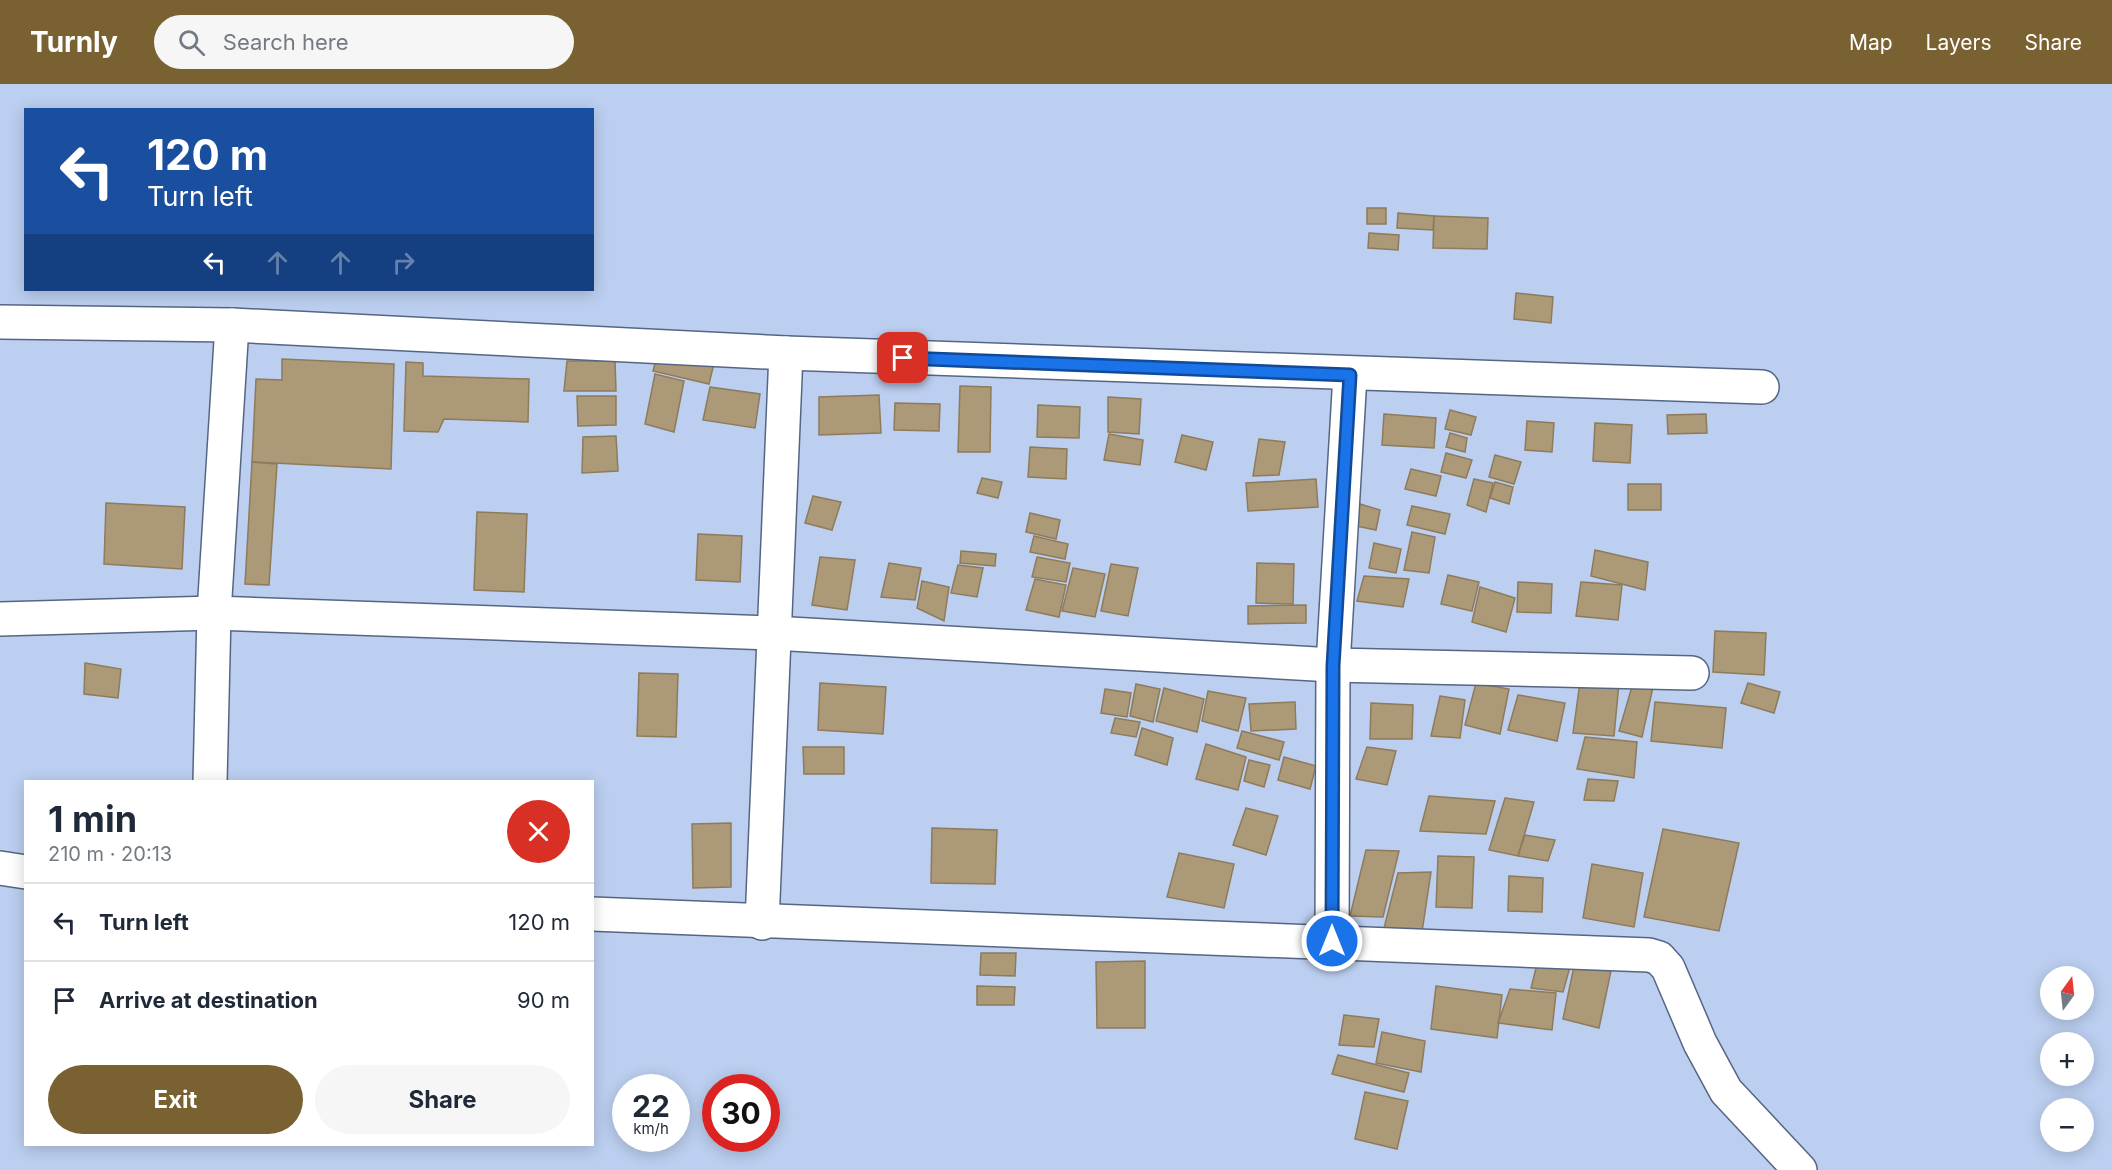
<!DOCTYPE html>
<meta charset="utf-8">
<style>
body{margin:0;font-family:Inter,sans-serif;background:#f6f6f7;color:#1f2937;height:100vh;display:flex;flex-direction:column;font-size:22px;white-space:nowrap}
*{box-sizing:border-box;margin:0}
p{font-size:20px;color:#747a83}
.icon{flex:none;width:33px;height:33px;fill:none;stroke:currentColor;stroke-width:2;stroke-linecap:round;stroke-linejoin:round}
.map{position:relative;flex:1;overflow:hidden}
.drawer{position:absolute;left:24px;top:696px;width:570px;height:366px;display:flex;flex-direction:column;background:#fff;border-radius:0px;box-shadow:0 3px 15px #0003}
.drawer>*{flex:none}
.banner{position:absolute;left:24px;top:24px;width:570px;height:183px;border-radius:0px;box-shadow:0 3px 15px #0003;background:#1a4fa0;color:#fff;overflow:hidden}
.needle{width:39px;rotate:15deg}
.tools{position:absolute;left:2040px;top:882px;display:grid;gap:12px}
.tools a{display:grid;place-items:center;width:54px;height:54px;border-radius:50%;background:#fff;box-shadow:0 3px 15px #0003;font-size:30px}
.speed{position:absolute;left:612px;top:990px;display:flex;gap:12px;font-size:30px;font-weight:700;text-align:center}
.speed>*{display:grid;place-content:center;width:78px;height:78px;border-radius:50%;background:#fff;box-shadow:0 3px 15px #0003;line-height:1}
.speed small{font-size:15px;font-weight:400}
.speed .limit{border:9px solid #d22;background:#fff;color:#111}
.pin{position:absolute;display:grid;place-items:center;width:51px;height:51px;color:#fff;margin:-26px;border-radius:12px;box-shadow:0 3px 9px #0006}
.me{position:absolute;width:66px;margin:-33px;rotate:0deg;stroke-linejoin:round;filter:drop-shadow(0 0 4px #0008)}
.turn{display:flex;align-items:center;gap:21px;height:126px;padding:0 24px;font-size:27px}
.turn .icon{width:78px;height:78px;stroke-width:2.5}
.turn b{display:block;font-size:42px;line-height:51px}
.lanes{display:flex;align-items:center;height:57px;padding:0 24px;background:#0003;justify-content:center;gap:30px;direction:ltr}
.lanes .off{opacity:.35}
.round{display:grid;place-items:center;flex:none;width:63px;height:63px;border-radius:32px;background:#f6f6f7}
.headline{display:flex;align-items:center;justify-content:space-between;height:102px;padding:0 24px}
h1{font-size:36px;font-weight:700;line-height:45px}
.primary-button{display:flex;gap:12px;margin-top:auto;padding:12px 24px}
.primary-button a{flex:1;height:69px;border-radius:36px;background:#7a6132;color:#fff;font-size:24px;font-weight:700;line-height:69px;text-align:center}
.primary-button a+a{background:#f6f6f7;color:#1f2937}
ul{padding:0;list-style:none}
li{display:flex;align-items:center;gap:18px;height:78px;padding:0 24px;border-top:2px solid #e0e1e3}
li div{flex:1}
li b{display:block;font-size:22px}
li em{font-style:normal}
header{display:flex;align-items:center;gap:36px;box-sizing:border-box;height:84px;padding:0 30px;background:#7a6132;color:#fff}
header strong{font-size:28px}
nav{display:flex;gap:33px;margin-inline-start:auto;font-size:21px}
.search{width:420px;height:54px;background:#f6f6f7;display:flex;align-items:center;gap:15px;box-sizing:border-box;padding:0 21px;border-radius:33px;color:#747a83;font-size:22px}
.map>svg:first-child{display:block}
.building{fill:#ac9978;stroke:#8d7b5b;stroke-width:1.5}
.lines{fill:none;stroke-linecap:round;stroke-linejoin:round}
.minor-casing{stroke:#556683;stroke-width:36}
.minor{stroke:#fff;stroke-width:33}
.route-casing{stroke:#114b97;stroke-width:15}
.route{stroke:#1a73e8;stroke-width:10}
</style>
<header>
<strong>Turnly</strong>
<div class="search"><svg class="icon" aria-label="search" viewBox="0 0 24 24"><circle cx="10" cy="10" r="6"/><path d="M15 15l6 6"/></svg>Search here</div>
<nav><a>Map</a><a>Layers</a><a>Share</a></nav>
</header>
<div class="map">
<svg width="2112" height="1086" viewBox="0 0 2112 1086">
<rect width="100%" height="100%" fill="#bccff0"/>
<g class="building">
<rect x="1367" y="124" width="19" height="16"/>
<polygon points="1398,129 1434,132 1433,146 1397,144"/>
<polygon points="1434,132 1488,134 1487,165 1433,164"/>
<polygon points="1369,149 1399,151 1398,166 1368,164"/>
<polygon points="1516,209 1553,213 1551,239 1514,235"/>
<polygon points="659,265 715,275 709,300 653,287"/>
<polygon points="282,275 394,280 391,385 252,378 256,295 282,296"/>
<polygon points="567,277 615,277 616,307 564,307"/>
<polygon points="406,278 423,279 423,292 529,295 528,338 444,335 438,348 404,347"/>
<polygon points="655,290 684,297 674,348 645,340"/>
<polygon points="960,302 991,303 990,368 958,368"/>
<polygon points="710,303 760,310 755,344 703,336"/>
<polygon points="879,311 881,349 819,351 819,313"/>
<polygon points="577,312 616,312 616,341 578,342"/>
<polygon points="1108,313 1141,315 1139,350 1108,348"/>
<polygon points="895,319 940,320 939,347 894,346"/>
<polygon points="1038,321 1080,323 1079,354 1037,353"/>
<polygon points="1450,326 1476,333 1471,351 1445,345"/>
<polygon points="1384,330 1436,334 1434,364 1382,361"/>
<polygon points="1706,330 1707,349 1668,350 1667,331"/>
<polygon points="1527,337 1554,339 1552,368 1525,366"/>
<polygon points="1595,339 1632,341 1630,379 1593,377"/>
<polygon points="1450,349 1467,354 1465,368 1446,363"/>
<polygon points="1109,350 1143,356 1140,381 1104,376"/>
<polygon points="1182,351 1213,358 1206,386 1175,378"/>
<polygon points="616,352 618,387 582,389 583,353"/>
<polygon points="1259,355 1285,358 1279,391 1253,392"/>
<polygon points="1030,363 1067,365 1066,395 1028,393"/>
<polygon points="1446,369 1472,376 1466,394 1441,388"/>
<polygon points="1495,371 1521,378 1514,400 1489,393"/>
<polygon points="252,378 277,380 269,501 245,500"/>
<polygon points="1411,385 1441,392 1436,412 1405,405"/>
<polygon points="982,394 1002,398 998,414 977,409"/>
<polygon points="1316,395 1318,423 1248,427 1246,399"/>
<polygon points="1474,395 1493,399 1486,428 1467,421"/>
<polygon points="1495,398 1513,403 1509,420 1490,414"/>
<rect x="1628" y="400" width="33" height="26"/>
<polygon points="813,412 841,418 832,446 805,439"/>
<polygon points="106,419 185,423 182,485 104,480"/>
<polygon points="1360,420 1380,426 1376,446 1356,442"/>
<polygon points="1412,422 1450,430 1445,450 1407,441"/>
<polygon points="477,428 527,430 524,508 474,506"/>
<polygon points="1030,429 1060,436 1056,455 1026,448"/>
<polygon points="1412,448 1435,453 1429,489 1404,486"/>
<polygon points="698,450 742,452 740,498 696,496"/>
<polygon points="1034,452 1068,460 1065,475 1030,468"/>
<polygon points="1374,459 1401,465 1396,489 1369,484"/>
<polygon points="1595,466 1648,478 1645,506 1591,492"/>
<polygon points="961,467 996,470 995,482 960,479"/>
<polygon points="820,473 855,476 847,526 812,521"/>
<polygon points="1037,473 1070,479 1066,498 1032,493"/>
<polygon points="889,479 921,484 915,516 881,513"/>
<polygon points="1257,479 1294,480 1293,520 1256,519"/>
<polygon points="1111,480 1138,484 1128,532 1101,527"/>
<polygon points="958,481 983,484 977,513 951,509"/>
<polygon points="1073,484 1105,490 1095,533 1062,527"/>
<polygon points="1448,491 1479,498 1472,527 1441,520"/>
<polygon points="1364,492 1409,495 1403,523 1357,517"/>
<polygon points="1035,495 1066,501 1059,533 1026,526"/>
<polygon points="922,497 949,503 944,537 917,524"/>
<polygon points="1518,498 1552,500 1551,529 1517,528"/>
<polygon points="1581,498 1622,501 1618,536 1576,532"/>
<polygon points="1480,503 1515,514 1506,548 1472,538"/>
<polygon points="1306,521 1306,539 1248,540 1248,522"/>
<polygon points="1715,547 1766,549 1764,591 1713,588"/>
<polygon points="85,579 121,585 118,614 84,610"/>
<polygon points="639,589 678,590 676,653 637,652"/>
<polygon points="1580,598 1619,599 1614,652 1573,649"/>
<polygon points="820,599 886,603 883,650 818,646"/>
<polygon points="1476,599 1509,605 1500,650 1465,641"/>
<polygon points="1633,599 1653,603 1642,653 1619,647"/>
<polygon points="1748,599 1780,608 1774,629 1741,619"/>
<polygon points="1136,600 1160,605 1153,638 1130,632"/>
<polygon points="1164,604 1204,615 1197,648 1156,637"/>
<polygon points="1105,605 1131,609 1127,633 1101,629"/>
<polygon points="1208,607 1246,614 1238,647 1202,637"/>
<polygon points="1518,611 1565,619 1557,657 1508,646"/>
<polygon points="1440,612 1465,616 1460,654 1431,652"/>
<polygon points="1295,618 1296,645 1251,647 1249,620"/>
<polygon points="1655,618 1726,624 1722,664 1651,657"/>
<polygon points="1371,619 1413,621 1412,655 1370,655"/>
<polygon points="1115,634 1140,638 1136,653 1111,649"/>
<polygon points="1142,644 1173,654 1167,681 1135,671"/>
<polygon points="1242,647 1284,658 1279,676 1237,664"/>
<polygon points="1585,653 1637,658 1634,694 1577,685"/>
<polygon points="1206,660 1246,673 1238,706 1196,695"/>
<polygon points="803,663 844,663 844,690 804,690"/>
<polygon points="1367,663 1396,667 1387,701 1356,695"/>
<polygon points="1284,673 1316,682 1310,705 1278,696"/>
<polygon points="1249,676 1270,681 1264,703 1244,697"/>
<polygon points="1588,695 1618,697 1614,717 1584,716"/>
<polygon points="1429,712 1495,717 1486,750 1420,747"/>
<polygon points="1505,714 1534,718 1518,772 1489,766"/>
<polygon points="1246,724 1278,732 1266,771 1233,761"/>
<polygon points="731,739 731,803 693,804 692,740"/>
<polygon points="932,744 997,746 995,800 931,799"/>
<polygon points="1663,745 1739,759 1719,847 1644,833"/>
<polygon points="1525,751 1555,756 1548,777 1518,772"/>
<polygon points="1366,766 1399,767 1383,833 1350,832"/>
<polygon points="1179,769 1234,780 1224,824 1167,813"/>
<polygon points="1438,772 1474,773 1472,824 1436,823"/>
<polygon points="1592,780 1643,789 1634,843 1583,834"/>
<polygon points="1431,788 1422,848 1384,844 1398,789"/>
<polygon points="1509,792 1543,794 1542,828 1508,827"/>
<polygon points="981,869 1016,869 1015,892 980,891"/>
<polygon points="1145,877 1145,944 1097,944 1096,878"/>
<polygon points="1537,880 1570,883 1563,908 1531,904"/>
<polygon points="1574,882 1611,887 1599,944 1563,935"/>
<polygon points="977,902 1015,903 1014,921 977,921"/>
<polygon points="1436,902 1502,911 1497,954 1431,945"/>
<polygon points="1510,905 1556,909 1552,946 1498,939"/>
<polygon points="1344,931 1379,935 1374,963 1339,961"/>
<polygon points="1382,948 1425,957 1421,988 1376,979"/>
<polygon points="1338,971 1409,989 1404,1008 1332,990"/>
<polygon points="1365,1008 1408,1017 1397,1065 1355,1055"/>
</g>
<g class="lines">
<defs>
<g id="minor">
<polyline points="0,238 232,241 786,269 1762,303"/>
<polyline points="0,535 214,529 773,549 1333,581 1692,589"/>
<polyline points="210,698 214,529 232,241"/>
<polyline points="0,784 26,788"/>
<polyline points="592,830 1649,871 1659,874 1668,884 1700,959 1726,1007 1800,1086"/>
<polyline points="762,839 786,269"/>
<polyline points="1332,857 1333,581 1350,291"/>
</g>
</defs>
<use href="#minor" class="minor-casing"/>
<use href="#minor" class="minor"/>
</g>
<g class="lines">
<defs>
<polyline id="route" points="903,274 1350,291 1333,582 1332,857"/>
</defs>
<use href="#route" class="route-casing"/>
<use href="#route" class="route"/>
</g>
</svg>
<div class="tools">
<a><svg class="needle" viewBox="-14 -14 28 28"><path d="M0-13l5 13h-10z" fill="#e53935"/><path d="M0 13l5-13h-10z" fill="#747a83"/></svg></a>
<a>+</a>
<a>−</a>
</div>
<div class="speed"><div>22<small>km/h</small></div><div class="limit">30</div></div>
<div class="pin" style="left:903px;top:274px;background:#d93025"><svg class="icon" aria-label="arrive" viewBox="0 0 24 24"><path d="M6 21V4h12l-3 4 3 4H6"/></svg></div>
<svg class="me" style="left:1332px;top:857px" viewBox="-20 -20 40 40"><circle r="17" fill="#1a73e8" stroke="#fff" stroke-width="3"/><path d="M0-11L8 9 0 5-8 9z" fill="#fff"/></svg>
<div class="banner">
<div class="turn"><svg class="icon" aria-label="left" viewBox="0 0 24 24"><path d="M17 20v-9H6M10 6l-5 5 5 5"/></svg><div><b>120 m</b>Turn left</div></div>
<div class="lanes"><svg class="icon" aria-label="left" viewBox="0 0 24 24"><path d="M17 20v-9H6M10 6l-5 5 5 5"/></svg><svg class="icon off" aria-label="ahead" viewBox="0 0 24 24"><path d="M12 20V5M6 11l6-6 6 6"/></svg><svg class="icon off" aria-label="ahead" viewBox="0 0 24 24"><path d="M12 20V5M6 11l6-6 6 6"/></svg><svg class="icon off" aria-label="right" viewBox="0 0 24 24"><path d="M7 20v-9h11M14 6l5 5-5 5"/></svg></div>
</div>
<section class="drawer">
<div class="headline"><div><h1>1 min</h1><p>210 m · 20:13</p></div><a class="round" style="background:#d93025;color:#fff"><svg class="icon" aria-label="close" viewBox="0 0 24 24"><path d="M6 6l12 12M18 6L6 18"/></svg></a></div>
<ul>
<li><svg class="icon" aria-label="left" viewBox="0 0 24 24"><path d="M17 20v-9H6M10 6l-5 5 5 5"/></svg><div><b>Turn left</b></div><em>120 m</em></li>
<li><svg class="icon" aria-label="arrive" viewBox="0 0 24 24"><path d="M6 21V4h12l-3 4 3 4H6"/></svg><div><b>Arrive at destination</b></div><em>90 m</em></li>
</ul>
<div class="primary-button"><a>Exit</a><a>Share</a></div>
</section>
</div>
